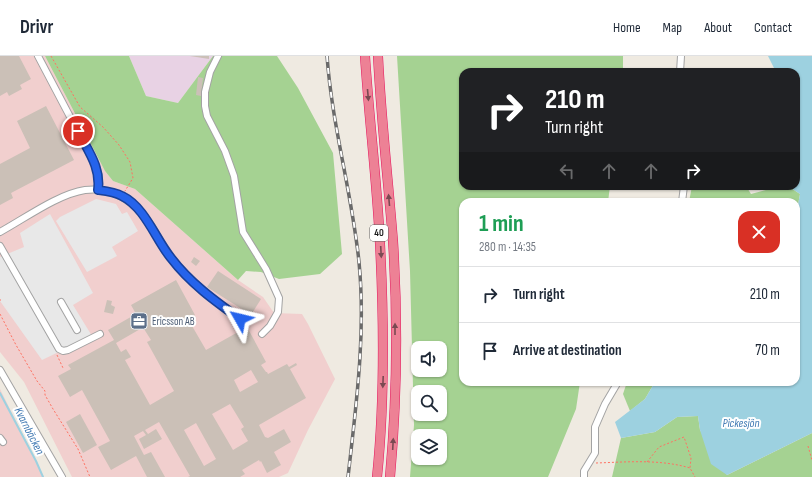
<!DOCTYPE html>
<meta charset="utf-8">
<style>
body{margin:0;font-family:"Sofia Sans Condensed",sans-serif;background:#f2f2f3;color:#1f2937;height:100vh;display:flex;flex-direction:column;font-size:15px;white-space:nowrap}
*{box-sizing:border-box;margin:0}
p{font-size:13px;color:#747a83}
.icon{flex:none;width:22px;height:22px;fill:none;stroke:currentColor;stroke-width:2;stroke-linecap:round;stroke-linejoin:round}
.map{position:relative;flex:1;overflow:hidden}
.sheet{position:absolute;left:459px;top:142px;width:341px;height:188px;display:flex;flex-direction:column;background:#fff;border-radius:12px;box-shadow:0 1px 3px #0004}
.sheet>*{flex:none}
.top-card{position:absolute;left:459px;top:12px;width:341px;height:122px;border-radius:12px;box-shadow:0 1px 3px #0004;background:#202124;color:#fff;overflow:hidden}
.controls{position:absolute;left:411px;top:285px;display:grid;gap:8px}
.controls a{display:grid;place-items:center;width:36px;height:36px;border-radius:8px;background:#fff;box-shadow:0 1px 3px #0004;font-size:20px}
.pin{position:absolute;display:grid;place-items:center;width:34px;height:34px;color:#fff;margin:-17px;border:2px solid #fff;border-radius:50%;box-shadow:0 1px 4px #0007}
.me{position:absolute;width:44px;margin:-22px;rotate:307deg;stroke-linejoin:round;filter:drop-shadow(0 0 3px #0008)}
.turn{display:flex;align-items:center;gap:14px;height:84px;padding:0 20px;font-size:18px}
.turn .icon{width:52px;height:52px;stroke-width:2.5}
.turn b{display:block;font-size:28px;line-height:34px}
.lanes{display:flex;align-items:center;height:38px;padding:0 20px;background:#0003;justify-content:center;gap:20px;direction:ltr}
.lanes .off{opacity:.35}
.round{display:grid;place-items:center;flex:none;width:42px;height:42px;border-radius:12px;background:#f2f2f3}
.summary{display:flex;align-items:center;justify-content:space-between;height:68px;padding:0 20px}
h1{font-size:24px;font-weight:700;line-height:30px;color:#1e9e55}
ul{padding:0;list-style:none}
li{display:flex;align-items:center;gap:12px;height:56px;padding:0 20px;border-top:1px solid #e0e1e3}
li div{flex:1}
li b{display:block;font-size:15px}
li em{font-style:normal}
header{display:flex;align-items:center;gap:24px;box-sizing:border-box;height:56px;padding:0 20px;background:#fff;border-bottom:1px solid #e0e1e3}
header strong{font-size:19px}
nav{display:flex;gap:22px;margin-inline-start:auto;font-size:14px}
.map>svg:first-child{display:block}
.commercial{fill:#f1cfce}
.industrial{fill:#e8d2e4}
.forest{fill:#a5d292;fill-rule:evenodd}
.parking{fill:#e8e8e8}
.water{fill:#9dd1e0}
.lines{fill:none;stroke-linecap:round;stroke-linejoin:round}
.stream{stroke:#9dd1e0;stroke-width:2}
.building{fill:#cbc0b7;fill-rule:evenodd}
.minor-casing{stroke:#a3a3a3;stroke-width:8}
.highway-casing{stroke:#e5155d;stroke-width:10}
.path{stroke:#ff7161;stroke-width:1;stroke-dasharray:2 2;stroke-linecap:butt}
.minor{stroke:#fff;stroke-width:6}
.highway{stroke:#ed8195;stroke-width:9}
.rail-casing{stroke:#6a6a6a;stroke-width:3.5}
.rail{stroke:#fff;stroke-width:2;stroke-dasharray:6;stroke-linecap:butt}
.oneway{fill:#7a4952}
.route-casing{stroke:#184099;stroke-width:10}
.route{stroke:#2563eb;stroke-width:7}
.labels{text-anchor:middle;dominant-baseline:central;stroke-width:4;stroke-linejoin:round;paint-order:stroke}
.shield{fill:#fff;stroke:#606060;stroke-width:1}
.shield-label{font-size:10px;font-weight:bold;fill:#1c1c1c}
.service-label{font-size:11px;fill:#4e5e75;stroke:#fff;text-anchor:start}
.water-label{font-size:12px;font-style:italic;fill:#417ab3;stroke:#fff}
</style>
<header>
<strong>Drivr</strong>
<nav><a>Home</a><a>Map</a><a>About</a><a>Contact</a></nav>
</header>
<div class="map">
<svg width="812" height="421" viewBox="0 0 812 421">
<rect width="100%" height="100%" fill="#efeae1"/>
<g class="commercial">
<polygon points="0,0 45,0 105,115 113,125 135,133 238,224 263,241 274,257 302,258 308,268 335,323 308,374 288,417 279,421 72,421 24,326 0,296"/>
<polygon points="0,333 44,421 0,421"/>
</g>
<polygon class="industrial" points="129,0 213,0 178,47 146,40"/>
<g class="forest">
<polygon points="45,0 129,0 146,40 178,47 213,0 277,0 298,32 333,97 342,198 320,218 279,223 261,216 246,215 238,224 135,133 113,125 105,115"/>
<path d="M397 0H623V16H463V130H610L608 146H463V326H580L576 353 548 421H410L414 369 410 215ZM418 292H440V314H418ZM418 336H440V358H418ZM418 380H440V402H418Z"/>
<polygon points="692,130 746,130 751,138 781,130 788,130 800,138 796,160 796,146 689,146"/>
<polygon points="627,326 655,326 645,343 630,355 623,338"/>
<polygon points="698,360 700,374 727,419 812,377 812,421 612,421 621,382 655,376 677,361"/>
</g>
<g class="parking">
<polygon points="96,143 116,148 122,158 127,156 138,175 112,191 117,200 87,216 56,165 60,161"/>
<polygon points="50,158 93,237 73,249 92,280 42,304 0,245 0,201 24,191 20,177"/>
</g>
<polygon class="water" points="768,0 812,0 812,377 727,419 711,408 700,374 698,360 677,361 655,376 621,382 615,366 645,343 655,326 796,326 796,160 800,138 788,130 796,130 796,16 776,16"/>
<g class="lines">
<polyline class="stream" points="0,337 36,405 43,421"/>
</g>
<g class="building">
<polygon points="0,0 19,0 31,23 20,29 22,33 9,40 7,36 0,40"/>
<polygon points="190,0 209,0 209,3"/>
<polygon points="198,21 203,22 201,40 196,39"/>
<polygon points="46,50 74,104 11,137 13,142 0,149 0,108 30,92 17,65"/>
<polygon points="194,201 200,205 196,210 191,206"/>
<polygon points="218,215 261,243 251,259 207,231"/>
<path d="M176 224 195 259 188 263 206 294 247 271 266 306 261 309 266 316H267L268 318 287 308 289 311 296 307 297 309 290 313 306 342 259 369 265 381 268 382 284 373 291 386 274 396 281 409 267 417 261 405 260 406 259 404 242 414 245 418 240 421H188L190 420 159 366 145 374 148 378 156 373 162 383 144 393 139 383 146 379 143 375 134 380 144 399 151 396 165 421H147L136 400 111 414 98 391 110 385 82 334 70 341 58 320 71 313 68 309 114 284 108 274 136 258 131 249ZM142 272 144 273 151 284 147 286 174 335 150 349 125 304 131 301 126 293 121 296 116 287ZM251 314 258 326 240 336 234 324ZM230 348 244 371 241 373 248 385 233 394 212 358ZM196 367 216 403 204 410 184 374Z"/>
<polygon points="107,244 112,245 111,249 115,251 113,258 104,256"/>
<polygon points="80,358 97,389 83,397 66,366"/>
</g>
<g class="lines">
<defs>
<g id="minor">
<polyline points="38,0 97,112 99,123 98,134"/>
<polyline points="218,0 210,16 205,36 205,50 207,60 225,95 234,120 243,176 266,213 279,242 278,256 270,270 262,278"/>
<polyline points="680,16 681,0"/>
<polyline points="682,146 684,130"/>
<path d="M0 176C24 163 58 138 85 134 114 130 135 146 151 169 158 180 163 193 172 203 192 227 215 245 240 263"/>
<polyline points="0,190 59,293 63,295 68,294 100,278"/>
<polyline points="61,246 77,274"/>
<polyline points="0,314 62,421"/>
<polyline points="0,382 3,386"/>
<polyline points="584,421 584,415 595,397 595,371 605,348 618,326"/>
</g>
<g id="highway">
<path d="M365 0C369 63 377 125 380 188 384 265 385 343 377 421"/>
<path d="M378 0C381 62 388 123 393 185 398 263 397 343 390 421"/>
</g>
</defs>
<use href="#minor" class="minor-casing"/>
<use href="#highway" class="highway-casing"/>
<g class="path">
<polyline points="51,0 80,51 103,71 119,89 130,106 133,122 125,135"/>
<polyline points="0,244 1,244"/>
<polyline points="0,258 16,289 37,325 45,335 45,339 53,353 78,393 90,421"/>
<polyline points="57,299 63,312"/>
<polyline points="808,390 812,404"/>
<polyline points="647,406 659,391 684,381 691,402 690,412"/>
<path d="M596 407C627 406 660 403 690 412L695 421"/>
</g>
<use href="#minor" class="minor"/>
<use href="#highway" class="highway"/>
<defs>
<path id="rail" d="M327 0C332 70 352 137 359 206 366 278 356 350 348 421"/>
</defs>
<use href="#rail" class="rail-casing"/>
<use href="#rail" class="rail"/>
</g>
<defs><path id="oneway-solid" d="M-6-.8H1V-3.2L6.5 0L1 3.2V.8H-6Z"/></defs>
<g class="oneway">
<use href="#oneway-solid" transform="translate(368 39) rotate(85)"/>
<use href="#oneway-solid" transform="translate(389 144) rotate(-95)"/>
<use href="#oneway-solid" transform="translate(381 196) rotate(87)"/>
<use href="#oneway-solid" transform="translate(395 273) rotate(-90)"/>
<use href="#oneway-solid" transform="translate(383 326) rotate(92)"/>
<use href="#oneway-solid" transform="translate(393 388) rotate(-87)"/>
</g>
<g class="lines">
<defs>
<path id="route" d="M78 75C88 95 101 111 98 134 106 135 115 136 122 140 145 151 156 184 171 202 190 227 215 245 240 263"/>
</defs>
<use href="#route" class="route-casing"/>
<use href="#route" class="route"/>
</g>
<defs>
<symbol id="office-square" viewBox="-11 -11 22 22"><rect x="-9" y="-9" width="18" height="18" rx="4" fill="#5c6f8a" stroke="#fff"/><path d="M-6-3h4V-5.5h4V-3h4V5H-6ZM-1-4.5V-3h2v-1.5ZM-6 0V1H6V0Z" fill="#fff"/></symbol>
</defs>
<g fill-rule="evenodd">
<use href="#office-square" x="129" y="255" width="20" height="20"/>
</g>
<g class="labels">
<rect class="shield" x="370" y="169" width="18" height="16" rx="3"/>
<g class="shield-label">
<text x="379" y="177">40</text>
</g>
<g class="service-label">
<text x="152" y="265">Ericsson AB</text>
</g>
<g class="water-label">
<text x="741" y="367">Pickesjön</text>
<text transform="translate(29 375) rotate(63)">Kvarnbäcken</text>
</g>
</g>
</svg>
<div class="controls">
<a><svg class="icon" aria-label="sound" viewBox="0 0 24 24"><path d="M4 9h4l5-4v14l-5-4H4zM17 9q2 3 0 6"/></svg></a>
<a><svg class="icon" aria-label="search" viewBox="0 0 24 24"><circle cx="10" cy="10" r="6"/><path d="M15 15l6 6"/></svg></a>
<a><svg class="icon" aria-label="layers" viewBox="0 0 24 24"><path d="M12 4l9 5-9 5-9-5zM3 14l9 5 9-5"/></svg></a>
</div>
<div class="pin" style="left:78px;top:75px;background:#d93025"><svg class="icon" aria-label="arrive" viewBox="0 0 24 24"><path d="M6 21V4h12l-3 4 3 4H6"/></svg></div>
<svg class="me" style="left:240px;top:263px" viewBox="-20 -20 40 40"><path d="M0-17L14 15 0 8-14 15z" fill="#2563eb" stroke="#fff" stroke-width="4"/></svg>
<div class="top-card">
<div class="turn"><svg class="icon" aria-label="right" viewBox="0 0 24 24"><path d="M7 20v-9h11M14 6l5 5-5 5"/></svg><div><b>210 m</b>Turn right</div></div>
<div class="lanes"><svg class="icon off" aria-label="left" viewBox="0 0 24 24"><path d="M17 20v-9H6M10 6l-5 5 5 5"/></svg><svg class="icon off" aria-label="ahead" viewBox="0 0 24 24"><path d="M12 20V5M6 11l6-6 6 6"/></svg><svg class="icon off" aria-label="ahead" viewBox="0 0 24 24"><path d="M12 20V5M6 11l6-6 6 6"/></svg><svg class="icon" aria-label="right" viewBox="0 0 24 24"><path d="M7 20v-9h11M14 6l5 5-5 5"/></svg></div>
</div>
<section class="sheet">
<div class="summary"><div><h1>1 min</h1><p>280 m · 14:35</p></div><a class="round" style="background:#d93025;color:#fff"><svg class="icon" aria-label="close" viewBox="0 0 24 24"><path d="M6 6l12 12M18 6L6 18"/></svg></a></div>
<ul>
<li><svg class="icon" aria-label="right" viewBox="0 0 24 24"><path d="M7 20v-9h11M14 6l5 5-5 5"/></svg><div><b>Turn right</b></div><em>210 m</em></li>
<li><svg class="icon" aria-label="arrive" viewBox="0 0 24 24"><path d="M6 21V4h12l-3 4 3 4H6"/></svg><div><b>Arrive at destination</b></div><em>70 m</em></li>
</ul>
</section>
</div>
